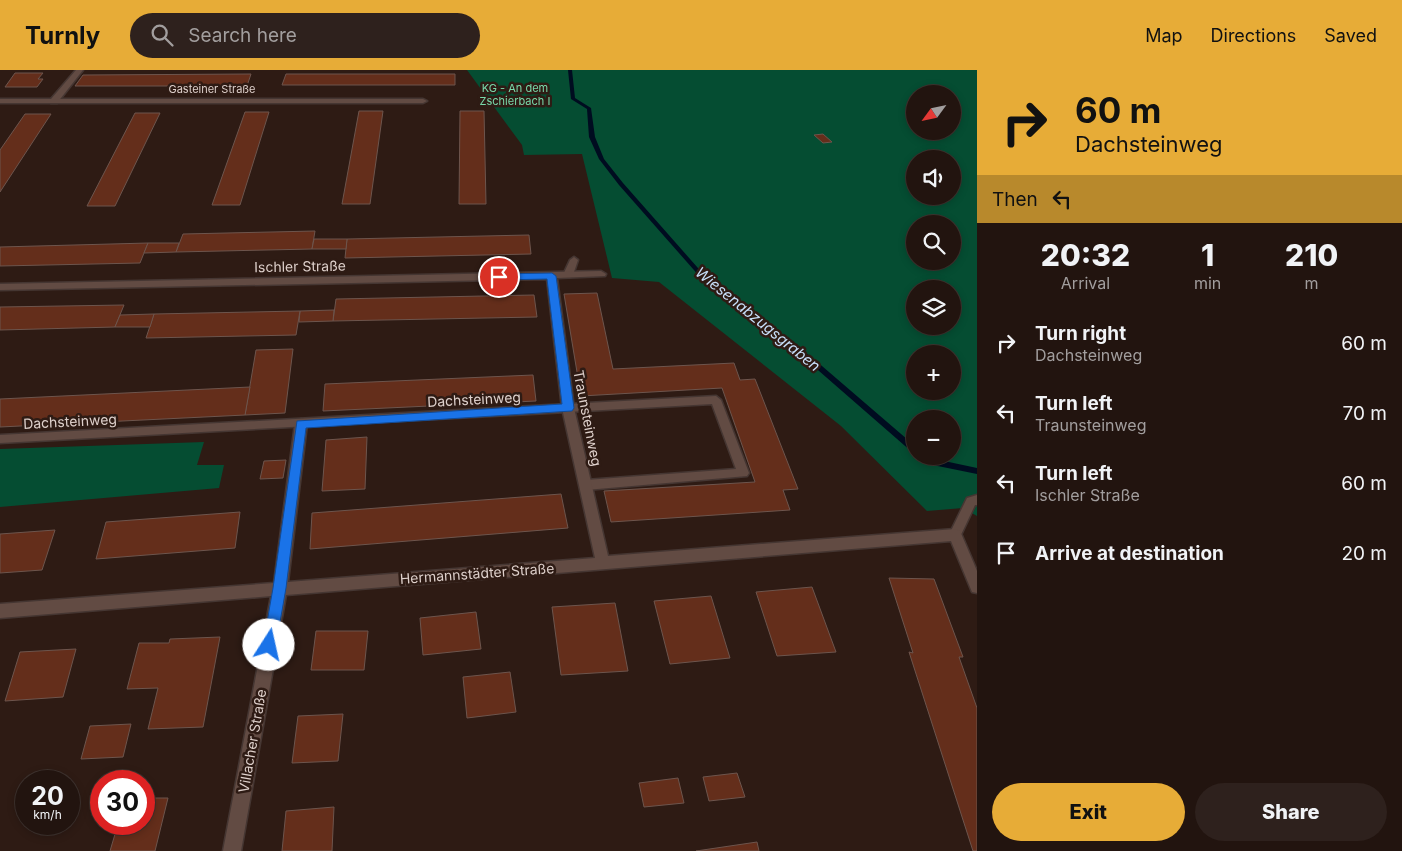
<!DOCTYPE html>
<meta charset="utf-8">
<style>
body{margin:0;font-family:Inter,sans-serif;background:#2e211d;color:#f1f3f6;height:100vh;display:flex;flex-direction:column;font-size:19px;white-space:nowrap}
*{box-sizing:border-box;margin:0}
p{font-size:16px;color:#a29e9e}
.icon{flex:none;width:28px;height:28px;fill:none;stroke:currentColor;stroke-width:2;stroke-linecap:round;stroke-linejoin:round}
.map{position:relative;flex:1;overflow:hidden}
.sheet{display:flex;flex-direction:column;background:#22140f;width:425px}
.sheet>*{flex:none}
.banner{background:#e7ac37;color:#111;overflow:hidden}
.needle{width:32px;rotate:237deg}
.buttons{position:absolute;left:906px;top:15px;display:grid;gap:10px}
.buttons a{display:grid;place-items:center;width:55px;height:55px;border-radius:50%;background:#22140f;box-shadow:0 2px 8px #0003,0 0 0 1px #3f332f;font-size:25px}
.speed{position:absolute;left:15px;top:700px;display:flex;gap:10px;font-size:25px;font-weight:700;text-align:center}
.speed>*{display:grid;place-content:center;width:65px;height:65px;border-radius:50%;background:#22140f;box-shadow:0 2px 8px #0003,0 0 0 1px #3f332f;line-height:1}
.speed small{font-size:12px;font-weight:400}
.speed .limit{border:8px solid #d22;background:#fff;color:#111}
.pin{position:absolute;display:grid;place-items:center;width:42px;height:42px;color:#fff;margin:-21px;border:2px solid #fff;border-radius:50%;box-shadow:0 1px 5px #0007}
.me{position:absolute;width:55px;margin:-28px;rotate:10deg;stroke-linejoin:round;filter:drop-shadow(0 0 4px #0008)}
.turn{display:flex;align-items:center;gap:18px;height:105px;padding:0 15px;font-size:22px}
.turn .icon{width:65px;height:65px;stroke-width:2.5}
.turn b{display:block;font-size:35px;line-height:42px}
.then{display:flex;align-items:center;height:48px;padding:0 15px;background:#0003;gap:10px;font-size:19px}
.eta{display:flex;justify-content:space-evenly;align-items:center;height:85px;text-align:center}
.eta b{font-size:30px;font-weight:800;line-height:35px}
.primary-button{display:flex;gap:10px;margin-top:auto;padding:10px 15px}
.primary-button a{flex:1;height:58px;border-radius:30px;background:#e7ac37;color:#111;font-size:20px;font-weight:800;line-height:58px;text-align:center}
.primary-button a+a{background:#2e211d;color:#f1f3f6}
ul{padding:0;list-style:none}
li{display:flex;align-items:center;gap:15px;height:70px;padding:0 15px}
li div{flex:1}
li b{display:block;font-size:19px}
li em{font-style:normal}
header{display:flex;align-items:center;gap:30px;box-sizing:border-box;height:70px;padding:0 25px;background:#e7ac37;color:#111}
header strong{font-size:24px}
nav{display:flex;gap:28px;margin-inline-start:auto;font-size:18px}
.search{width:350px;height:45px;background:#2e211d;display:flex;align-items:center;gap:12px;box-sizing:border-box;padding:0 18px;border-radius:28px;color:#a29e9e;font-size:19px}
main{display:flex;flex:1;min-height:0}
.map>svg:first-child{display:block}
.green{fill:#054d32;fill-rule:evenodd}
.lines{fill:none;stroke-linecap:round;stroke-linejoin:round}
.stream{fill:#000c20;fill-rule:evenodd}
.building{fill:#642e1b;stroke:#6d554d}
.lane-casing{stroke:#453632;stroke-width:3}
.street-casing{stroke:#453632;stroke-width:3}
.lane{fill:#624b43;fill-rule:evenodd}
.street{fill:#624b43;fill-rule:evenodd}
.route{fill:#1a73e8;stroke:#114b97}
.labels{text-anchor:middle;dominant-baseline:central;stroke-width:5;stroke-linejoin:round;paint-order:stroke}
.far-park-label{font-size:11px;fill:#79d9ab;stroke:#2e1b14}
.far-street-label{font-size:11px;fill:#ded0cb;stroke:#2e1b14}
.street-label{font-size:14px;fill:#ded0cb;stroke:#2e1b14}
.water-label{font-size:15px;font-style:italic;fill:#c7dffa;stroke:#2e1b14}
</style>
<header>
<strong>Turnly</strong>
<div class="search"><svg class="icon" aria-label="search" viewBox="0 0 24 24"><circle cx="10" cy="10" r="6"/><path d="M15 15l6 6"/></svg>Search here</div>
<nav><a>Map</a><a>Directions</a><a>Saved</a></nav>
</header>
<main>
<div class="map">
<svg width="977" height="781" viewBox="0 0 977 781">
<rect width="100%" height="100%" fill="#2e1b14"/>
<g class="green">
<path d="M467 0H977V446L963 438 927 441 841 356 659 212 612 208 582 84 524 85 522 75ZM915 24H952V61H915ZM915 89H952V126H915ZM915 154H952V191H915ZM915 219H952V256H915ZM915 284H952V321H915ZM915 349H952V386H915Z"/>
<polygon points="204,372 197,395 224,395 219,418 0,437 0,379"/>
</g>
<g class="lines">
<g class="stream">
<polygon points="568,0 572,0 575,28 591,38 595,67 604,89 623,113 705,206 815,290 915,376 915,383 912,382 811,294 701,208 619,115 599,89 589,67 587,39 571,29"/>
<polygon points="918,386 928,386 930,388 977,398 977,404 928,394 925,393"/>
</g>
</g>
<g class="building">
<polygon points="15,3 43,3 38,9 43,9 37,17 5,17"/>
<polygon points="251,4 247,16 75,16 83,5"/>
<polygon points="286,4 455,4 455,15 282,15"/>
<polygon points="359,41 383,41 370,134 342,134"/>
<polygon points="460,41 484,41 486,134 459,134"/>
<polygon points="245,42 269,42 240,135 212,135"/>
<polygon points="135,43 160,43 115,136 87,136"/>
<polygon points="25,44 51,44 0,122 0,80"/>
<polygon points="823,64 832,72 823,73 814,65"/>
<polygon points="315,161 312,179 176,182 183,164"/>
<polygon points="529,165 531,184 345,188 347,169"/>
<polygon points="314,169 347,169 346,179 312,179"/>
<polygon points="148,173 140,193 0,196 0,177"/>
<polygon points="148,173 179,173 176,182 144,183"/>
<polygon points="597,223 613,299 734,293 740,310 755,309 798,419 783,420 790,440 611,452 604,421 755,412 722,318 581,326 564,224"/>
<polygon points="534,225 537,247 333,251 336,229"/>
<polygon points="124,235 115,257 0,260 0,237"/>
<polygon points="334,240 333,251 299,252 300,241"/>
<polygon points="300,241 296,265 146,268 154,244"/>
<polygon points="154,244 150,257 115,257 120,245"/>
<polygon points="293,279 285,343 245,345 256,280"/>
<polygon points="533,305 536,331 323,341 325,314"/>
<polygon points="250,317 245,345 0,357 0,329"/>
<polygon points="367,367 365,419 322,421 326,370"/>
<polygon points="286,390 283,408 260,409 264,391"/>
<polygon points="561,424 568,458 310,479 312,443"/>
<polygon points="240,442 235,478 96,489 106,452"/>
<polygon points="55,460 42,500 0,503 0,464"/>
<polygon points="889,508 934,509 963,587 959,587 977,638 977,781 973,781 909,582 913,583"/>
<polygon points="812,517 836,582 777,586 756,522"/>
<polygon points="711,526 730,588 670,594 654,531"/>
<polygon points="615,533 628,601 561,605 552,537"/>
<polygon points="476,542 481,579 423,585 420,548"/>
<polygon points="316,561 368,561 364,600 311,600"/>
<polygon points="220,567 203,657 148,659 158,618 127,619 139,573 169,573 170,569"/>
<polygon points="76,579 63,627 5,631 20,582"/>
<polygon points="510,602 516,642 467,648 463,607"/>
<polygon points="343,644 338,691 292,693 298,646"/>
<polygon points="131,654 123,687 81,689 90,656"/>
<polygon points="737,703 745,727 709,731 703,707"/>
<polygon points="678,708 684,733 644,737 639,713"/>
<polygon points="144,728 168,728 155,781 110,781 118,754 144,754"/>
<polygon points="334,737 332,781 282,781 286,741"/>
<polygon points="757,772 759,781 696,781"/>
</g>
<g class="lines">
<defs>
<g id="lane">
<polygon points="76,0 83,0 57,33 51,33 51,29"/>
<polygon points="574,187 578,190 573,205 571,207 565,207 563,205 570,190"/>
<polygon points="716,326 721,330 749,403 747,406 586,420 582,418 580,415 582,412 586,410 736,399 712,334 0,373 0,365"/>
<polygon points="977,425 977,435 975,435 959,469 955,470 951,469 949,465 967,428"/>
</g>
<g id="street">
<polygon points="0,29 423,29 427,31 423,33 0,33"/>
<polygon points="601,201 606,204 605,206 557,208 574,338 608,486 955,459 960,461 977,501 977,523 972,522 951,471 286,525 241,781 223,781 271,526 0,548 0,534 274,513 295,354 301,349 307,354 288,512 595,488 562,338 547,209 0,220 0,214"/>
</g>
</defs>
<use href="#lane" class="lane-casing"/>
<use href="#street" class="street-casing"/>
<use href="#lane" class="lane"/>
<use href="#street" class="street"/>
</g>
<polygon class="route" points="552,203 556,206 574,338 572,341 306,358 286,518 276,575 274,579 269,581 265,579 263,575 273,518 297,351 562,334 547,209 499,210 494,207 499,204"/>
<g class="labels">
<g class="far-park-label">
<text x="515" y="18">KG - An dem<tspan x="515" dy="13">Zschierbach I</tspan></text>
</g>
<g class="far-street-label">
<text x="212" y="19">Gasteiner Straße</text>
</g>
<g class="street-label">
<text transform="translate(300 196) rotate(-1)">Ischler Straße</text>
<text transform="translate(474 329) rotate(-3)">Dachsteinweg</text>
<text transform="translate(588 348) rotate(79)">Traunsteinweg</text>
<text transform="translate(70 351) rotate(-3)">Dachsteinweg</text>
<text transform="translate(477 503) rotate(-4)">Hermannstädter Straße</text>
<text transform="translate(252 671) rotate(-80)">Villacher Straße</text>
</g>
<g class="water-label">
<text transform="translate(758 249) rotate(39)">Wiesenabzugsgraben</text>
</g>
</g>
</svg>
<div class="buttons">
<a><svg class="needle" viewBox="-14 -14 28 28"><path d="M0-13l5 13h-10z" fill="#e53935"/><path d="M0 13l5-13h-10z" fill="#a29e9e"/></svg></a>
<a><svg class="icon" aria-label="sound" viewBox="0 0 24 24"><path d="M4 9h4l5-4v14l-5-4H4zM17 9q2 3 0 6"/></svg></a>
<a><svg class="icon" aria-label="search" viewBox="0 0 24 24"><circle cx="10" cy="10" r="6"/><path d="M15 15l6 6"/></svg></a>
<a><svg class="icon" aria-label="layers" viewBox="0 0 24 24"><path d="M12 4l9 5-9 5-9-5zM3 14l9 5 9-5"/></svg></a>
<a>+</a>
<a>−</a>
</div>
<div class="speed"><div>20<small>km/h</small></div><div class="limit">30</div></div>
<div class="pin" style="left:499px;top:207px;background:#d93025"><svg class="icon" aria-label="arrive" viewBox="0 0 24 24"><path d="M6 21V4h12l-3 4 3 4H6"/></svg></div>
<svg class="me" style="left:269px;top:575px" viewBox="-20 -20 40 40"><circle r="19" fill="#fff"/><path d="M0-13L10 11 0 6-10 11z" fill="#1a73e8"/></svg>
</div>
<section class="sheet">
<div class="banner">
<div class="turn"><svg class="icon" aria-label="right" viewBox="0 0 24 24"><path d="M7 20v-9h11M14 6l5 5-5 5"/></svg><div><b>60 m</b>Dachsteinweg</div></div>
<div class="then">Then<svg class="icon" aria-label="left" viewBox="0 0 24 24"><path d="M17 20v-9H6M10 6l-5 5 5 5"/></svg></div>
</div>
<div class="eta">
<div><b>20:32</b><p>Arrival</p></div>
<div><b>1</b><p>min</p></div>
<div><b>210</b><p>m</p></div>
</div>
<ul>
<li><svg class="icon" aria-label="right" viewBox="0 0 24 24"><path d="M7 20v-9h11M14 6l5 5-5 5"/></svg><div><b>Turn right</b><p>Dachsteinweg</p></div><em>60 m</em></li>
<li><svg class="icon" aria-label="left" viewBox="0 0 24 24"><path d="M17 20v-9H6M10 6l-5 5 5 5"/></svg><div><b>Turn left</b><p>Traunsteinweg</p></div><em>70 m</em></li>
<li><svg class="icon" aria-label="left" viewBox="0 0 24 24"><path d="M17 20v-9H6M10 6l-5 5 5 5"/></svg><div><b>Turn left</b><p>Ischler Straße</p></div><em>60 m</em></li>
<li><svg class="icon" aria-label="arrive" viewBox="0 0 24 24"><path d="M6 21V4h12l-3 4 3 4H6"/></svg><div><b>Arrive at destination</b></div><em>20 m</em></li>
</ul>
<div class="primary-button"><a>Exit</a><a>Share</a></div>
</section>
</main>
